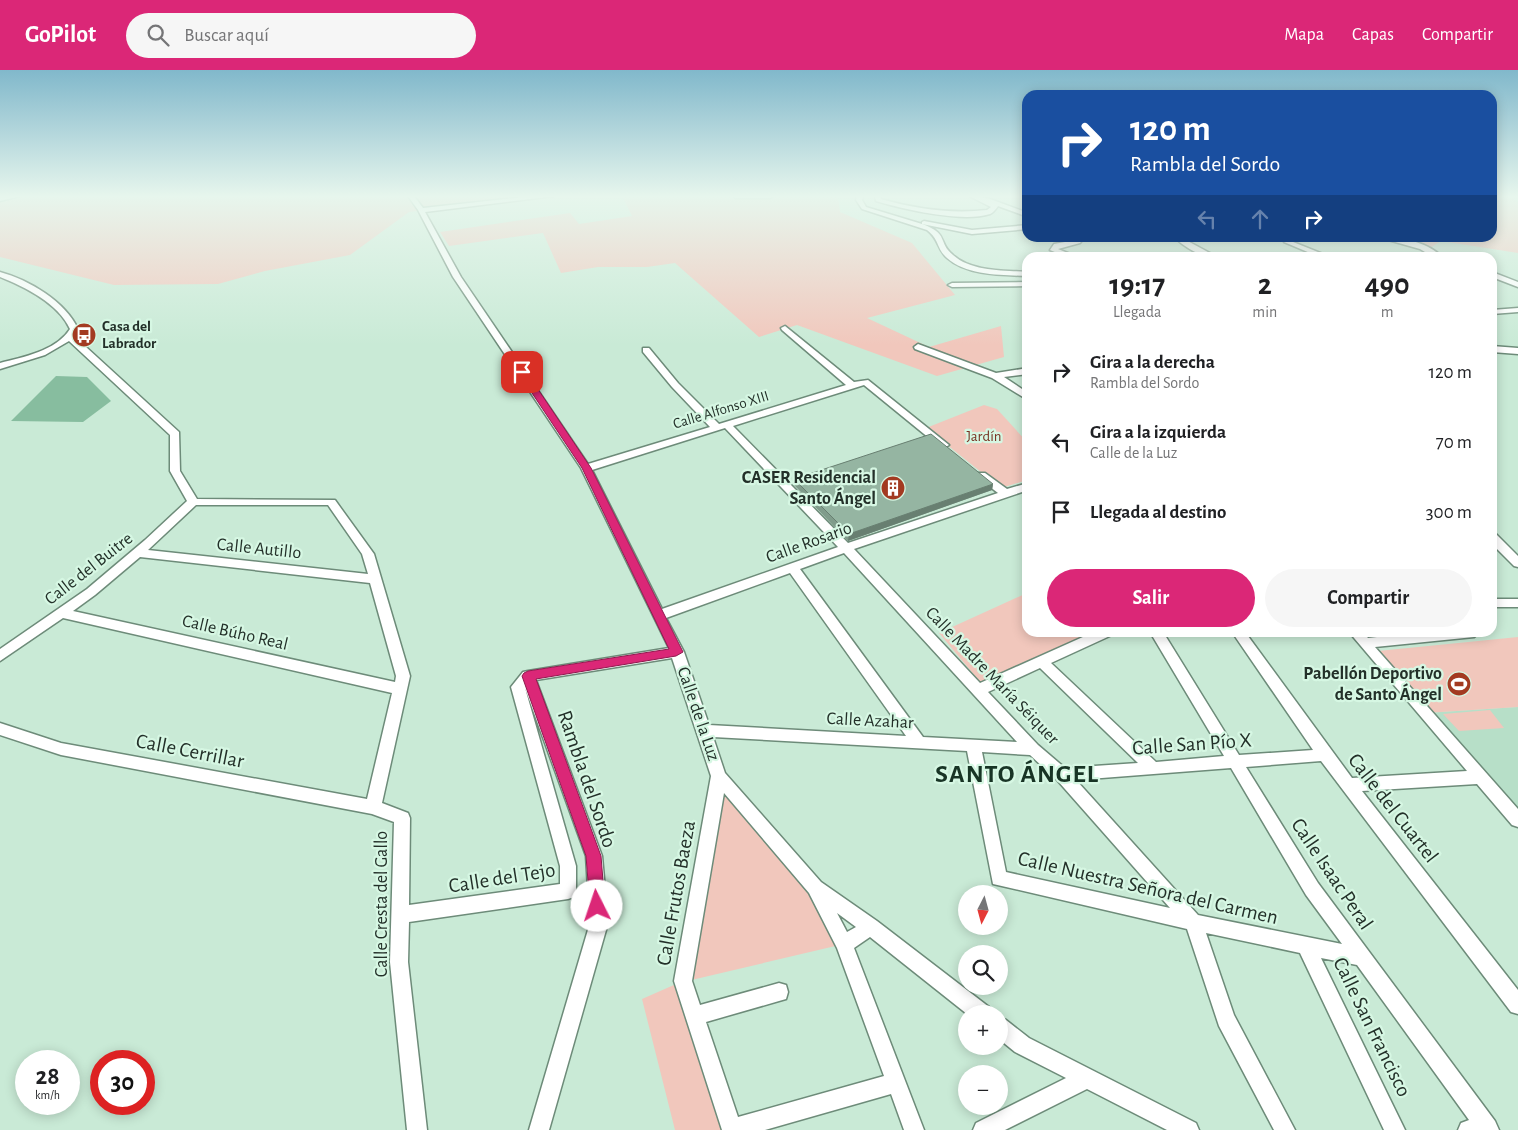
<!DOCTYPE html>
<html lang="es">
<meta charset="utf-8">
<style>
body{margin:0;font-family:"Alegreya Sans",sans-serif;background:#f6f6f6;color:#202124;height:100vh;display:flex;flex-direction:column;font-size:19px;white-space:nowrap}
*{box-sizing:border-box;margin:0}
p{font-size:16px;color:#757577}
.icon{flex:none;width:28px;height:28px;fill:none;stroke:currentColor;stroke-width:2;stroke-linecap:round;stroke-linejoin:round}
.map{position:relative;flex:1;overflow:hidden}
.panel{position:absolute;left:1022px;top:182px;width:475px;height:385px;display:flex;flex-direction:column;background:#fff;border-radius:15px;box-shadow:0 2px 12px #0003}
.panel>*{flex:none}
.hud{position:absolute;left:1022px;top:20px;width:475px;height:152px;border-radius:15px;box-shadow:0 2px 12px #0003;background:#1a4fa0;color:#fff;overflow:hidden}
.needle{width:32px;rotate:186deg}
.buttons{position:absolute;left:958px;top:815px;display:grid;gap:10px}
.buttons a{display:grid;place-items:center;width:50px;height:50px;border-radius:50%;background:#fff;box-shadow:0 2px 12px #0003;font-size:25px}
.speed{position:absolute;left:15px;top:980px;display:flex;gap:10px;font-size:25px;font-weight:700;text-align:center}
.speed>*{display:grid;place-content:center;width:65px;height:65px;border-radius:50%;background:#fff;box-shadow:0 2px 12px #0003;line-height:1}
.speed small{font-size:12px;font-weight:400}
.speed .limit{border:8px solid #d22;background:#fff;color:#111}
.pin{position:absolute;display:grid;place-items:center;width:42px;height:42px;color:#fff;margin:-21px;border-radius:10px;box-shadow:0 2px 8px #0006}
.me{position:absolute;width:55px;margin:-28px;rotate:356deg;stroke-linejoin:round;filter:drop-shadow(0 0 4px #0008)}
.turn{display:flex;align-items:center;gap:18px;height:105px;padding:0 25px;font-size:22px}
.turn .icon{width:65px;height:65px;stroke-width:2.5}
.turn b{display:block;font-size:35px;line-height:42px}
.lanes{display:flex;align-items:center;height:48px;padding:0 25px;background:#0003;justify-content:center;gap:25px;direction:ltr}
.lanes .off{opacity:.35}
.eta{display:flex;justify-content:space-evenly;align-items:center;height:85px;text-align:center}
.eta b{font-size:30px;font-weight:700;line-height:35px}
.primary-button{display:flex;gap:10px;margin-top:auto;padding:10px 25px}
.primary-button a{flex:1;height:58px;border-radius:30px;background:#db2777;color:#fff;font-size:20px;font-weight:700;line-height:58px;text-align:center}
.primary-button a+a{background:#f6f6f6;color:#202124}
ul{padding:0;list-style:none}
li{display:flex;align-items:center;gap:15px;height:70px;padding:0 25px}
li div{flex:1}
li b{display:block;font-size:19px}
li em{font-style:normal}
header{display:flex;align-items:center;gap:30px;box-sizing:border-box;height:70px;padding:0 25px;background:#db2777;color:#fff}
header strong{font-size:24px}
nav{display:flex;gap:28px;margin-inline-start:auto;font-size:18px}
.search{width:350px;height:45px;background:#f6f6f6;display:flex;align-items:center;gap:12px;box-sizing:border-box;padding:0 18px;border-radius:28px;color:#757577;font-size:19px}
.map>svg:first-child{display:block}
.built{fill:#b7dfc8}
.green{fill:#f1c7bc}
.water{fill:#87bd9f}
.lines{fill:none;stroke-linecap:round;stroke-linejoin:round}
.minor-casing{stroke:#6d8b79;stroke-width:3}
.minor{fill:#fff;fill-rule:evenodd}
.wall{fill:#809c8b}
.shaded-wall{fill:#687f71}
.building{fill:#95b5a2;stroke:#687f71}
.route{fill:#db2777;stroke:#8e194d}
.labels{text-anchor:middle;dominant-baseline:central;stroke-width:4.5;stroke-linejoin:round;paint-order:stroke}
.far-poi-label{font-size:15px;font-weight:bold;fill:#233029;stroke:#d6f7e3;text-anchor:start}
.far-street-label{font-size:15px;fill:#233029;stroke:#d6f7e3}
.far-park-label{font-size:15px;fill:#783323;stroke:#d6f7e3}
.poi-label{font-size:18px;font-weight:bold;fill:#233029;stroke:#d6f7e3;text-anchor:end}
.street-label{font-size:18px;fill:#233029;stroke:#d6f7e3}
.near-street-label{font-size:21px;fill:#233029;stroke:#d6f7e3}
.near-district-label{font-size:26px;font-weight:bold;letter-spacing:1px;fill:#183425;stroke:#d6f7e3}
</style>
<header>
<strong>GoPilot</strong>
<div class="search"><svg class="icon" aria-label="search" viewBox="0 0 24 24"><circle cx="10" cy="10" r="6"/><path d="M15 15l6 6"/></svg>Buscar aquí</div>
<nav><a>Mapa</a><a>Capas</a><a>Compartir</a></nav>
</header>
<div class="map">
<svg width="1518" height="1060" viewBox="0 0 1518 1060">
<rect width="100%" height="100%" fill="#c9ead6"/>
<polygon class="built" points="1518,637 1518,750 1426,643"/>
<g class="green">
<polygon points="0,126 542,126 409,142 350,185 265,201 218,214 114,215 0,187"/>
<polygon points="622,126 838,126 840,142 912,173 955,225 867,248 929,277 1001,256 1004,287 937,306 797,255 759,267 675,193 647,197 598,197 561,203 543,163 449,176 440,162 570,143 579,154 632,146"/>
<polygon points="1493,126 1509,126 1518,132 1518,183 1441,171 1430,178 1389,168 1492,168"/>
<polygon points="984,335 997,339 1027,372 1027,410 1001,418 926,358"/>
<polygon points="1027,523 1028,562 1095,563 981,613 939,563"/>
<polygon points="1518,567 1518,637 1426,643 1378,581"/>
<polygon points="1490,640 1504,658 1459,661 1443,644"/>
<polygon points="719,706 815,817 844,874 683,912 732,1060 675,1060 642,929 683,911"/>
</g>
<polygon class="water" points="56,306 87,307 111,331 83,352 11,351"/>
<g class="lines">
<defs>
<g id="minor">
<polygon points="20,126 0,131 0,127"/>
<path d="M408 126H414L423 138 532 126H554L425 142 461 207 588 394 710 357 672 317 643 282V278H649L678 313 719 354 846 315 782 260 781 258 785 256 854 312 868 310 949 375 944 378 940 377 864 315 733 356 848 473 998 423 977 407 976 405 977 403H985L1007 419 1028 413V420L854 479 980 613 1094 562H1113L1112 565 1051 593 1156 692 1224 686 1150 562H1163L1239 685 1313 680 1232 562H1245L1352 708 1467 701 1349 562H1363L1368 568 1422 562H1480L1474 567 1375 577 1518 739V757L1512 755 1477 714 1362 721 1518 920V944L1511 942 1321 691 1246 697 1318 813 1495 1051 1499 1060H1458L1461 1053 1469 1050 1357 895 1321 888 1405 1060H1384L1300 883 1206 863 1234 945 1295 1060H1274L1219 956 1187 859 993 814 967 681 713 667 725 703 821 812 877 851 989 937 991 944H967L870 867 854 878 924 1060H904L891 1024 765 1060H722L674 911 711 706 672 588 536 610 602 786 608 853 549 1060H529L590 853 586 786 525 618 576 796V821L574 827 568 829 409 852 408 892 427 1060H407L390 892 394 752 372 744 61 685 0 665V653L61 673 367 729 392 623 63 548 0 591V579L87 519 145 470 187 431 170 401V365L69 271 45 285 0 299V293C23 287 56 281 70 259 58 233 25 217 0 207V202C29 210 65 231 78 259L74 266 179 362 180 401 197 429 335 430 374 484 410 606 382 733 408 743 410 748 409 835 560 814V796L511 617 523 602 528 601 669 578 581 398 453 207 418 140ZM725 358 838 477 662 539 592 400ZM196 435H328L362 484 368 504 148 480ZM844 483 1017 672 923 667 800 499ZM140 487 370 513 396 606 395 612 73 541 95 525ZM790 503 906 666 709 655 684 582 666 548ZM1040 598 1138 693 1065 698 1038 675 988 622ZM982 682 1030 685 1057 710 1170 838 1006 802ZM1231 698 1306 825 1342 874 1198 845 1076 710ZM724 723 809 823 837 878 884 1006 738 1047 706 952 779 931 786 929 788 922 786 915 779 913 700 935 692 911ZM837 843 856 857 847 862Z"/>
<polygon points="733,126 773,126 770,128 736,128"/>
<path d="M857 126H863L862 130 866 137 922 154V152L924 151 972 160 1028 155V159L972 164 922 154C950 164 937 172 953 185 972 202 1004 200 1028 202V206C1003 205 967 206 947 188 936 178 940 170 927 160L862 139 856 130Z"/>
<path d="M875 126H881V129C916 139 951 144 987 140L991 137 969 126C977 126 984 128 990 129L1028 143V147L998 136C996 139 993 143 990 144 962 153 903 139 876 131Z"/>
<polygon points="1023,126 1028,126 1028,129"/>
<polygon points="1078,168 1084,168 1080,173 1058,179 1080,188 1069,188 1050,180 1054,174 1076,170"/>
<path d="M1175 168H1182L1219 188C1203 188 1187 179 1175 168Z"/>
<path d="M1381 168C1399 165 1430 173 1443 188H1435L1420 179Z"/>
<polygon points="1284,170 1288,170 1333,188 1322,188 1284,172"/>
<polygon points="1492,202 1518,212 1518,217 1492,207"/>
<polygon points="1028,212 1028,216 952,217 948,215 952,213"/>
<polygon points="1518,238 1518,242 1492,244 1492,240"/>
<polygon points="918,274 996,303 1028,298 1028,304 1004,307 1028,323 1028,330 992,308 915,279 914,277"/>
<polygon points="1492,276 1518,278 1518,284 1492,282"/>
<polygon points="1492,463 1496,464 1518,486 1518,497 1514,496 1492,474"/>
<rect x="1492" y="529" width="26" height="8"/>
<polygon points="999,947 1006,950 1029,968 1196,1053 1199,1060 1167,1060 1087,1019 1005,1060 973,1060 976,1053 1066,1008 1015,982 999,969"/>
</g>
</defs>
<use href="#minor" class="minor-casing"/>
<use href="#minor" class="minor"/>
</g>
<polygon class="wall" points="794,409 993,414 992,420 848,471 794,415"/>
<polygon class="shaded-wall" points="993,414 992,420 848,471 849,464"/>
<polygon class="building" points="931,364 993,414 849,464 794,409"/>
<linearGradient id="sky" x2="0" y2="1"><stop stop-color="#81b8cb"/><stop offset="0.46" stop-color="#e7f6ed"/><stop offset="1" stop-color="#e7f6ed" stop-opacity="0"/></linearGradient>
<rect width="1518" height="275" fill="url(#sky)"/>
<polygon class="route" points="519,300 525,300 591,398 683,582 676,586 536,609 601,786 605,836 603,841 597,844 592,841 590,836 586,786 522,606 524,603 528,601 669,579 582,398 518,302"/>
<defs>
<symbol id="bus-disc" viewBox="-11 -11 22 22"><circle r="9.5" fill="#a33a21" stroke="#d6f7e3"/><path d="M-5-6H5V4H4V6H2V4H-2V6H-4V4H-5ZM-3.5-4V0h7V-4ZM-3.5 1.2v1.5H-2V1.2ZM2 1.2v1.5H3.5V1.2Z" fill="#fff"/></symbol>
<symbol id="building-disc" viewBox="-11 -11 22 22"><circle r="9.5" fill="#a33a21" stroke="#d6f7e3"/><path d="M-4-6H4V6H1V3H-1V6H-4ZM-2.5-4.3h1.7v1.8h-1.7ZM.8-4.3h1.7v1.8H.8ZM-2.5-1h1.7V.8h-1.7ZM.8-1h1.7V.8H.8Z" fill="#fff"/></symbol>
<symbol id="stadium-disc" viewBox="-11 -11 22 22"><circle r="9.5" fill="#a33a21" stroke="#d6f7e3"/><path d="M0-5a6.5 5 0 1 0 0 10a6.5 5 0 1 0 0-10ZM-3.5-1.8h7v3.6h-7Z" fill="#fff"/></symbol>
</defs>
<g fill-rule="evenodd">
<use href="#bus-disc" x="70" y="251" width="28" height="28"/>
<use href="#building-disc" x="879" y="404" width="28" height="28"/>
<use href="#stadium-disc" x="1445" y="600" width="28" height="28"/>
</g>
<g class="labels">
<g class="far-poi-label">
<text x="102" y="256">Casa del<tspan x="102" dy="17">Labrador</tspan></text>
</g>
<g class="far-street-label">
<text transform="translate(721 340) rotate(-17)">Calle Alfonso XIII</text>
</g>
<g class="far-park-label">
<text x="984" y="366">Jardín</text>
</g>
<g class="poi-label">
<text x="876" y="408">CASER Residencial<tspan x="876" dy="21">Santo Ángel</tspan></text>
<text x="1442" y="604">Pabellón Deportivo<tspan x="1442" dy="21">de Santo Ángel</tspan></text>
</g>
<g class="street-label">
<text transform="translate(809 473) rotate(-20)">Calle Rosario</text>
<text transform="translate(259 479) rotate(6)">Calle Autillo</text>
<text transform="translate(89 499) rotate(-38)">Calle del Buitre</text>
<text transform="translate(235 563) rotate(13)">Calle Búho Real</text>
<text transform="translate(992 606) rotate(46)">Calle Madre María Séiquer</text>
<text transform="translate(698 644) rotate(71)">Calle de la Luz</text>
<text transform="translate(870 651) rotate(3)">Calle Azahar</text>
<text transform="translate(382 834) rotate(-90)">Calle Cresta del Gallo</text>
</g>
<g class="near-street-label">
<text transform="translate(1192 674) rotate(-4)">Calle San Pío X</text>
<text transform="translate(190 681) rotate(11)">Calle Cerrillar</text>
<text transform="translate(587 709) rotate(71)">Rambla del Sordo</text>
<text transform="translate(1393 738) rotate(52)">Calle del Cuartel</text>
<text transform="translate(1332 804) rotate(56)">Calle Isaac Peral</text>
<text transform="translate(502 808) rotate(-9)">Calle del Tejo</text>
<text transform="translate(1148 818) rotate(13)">Calle Nuestra Señora del Carmen</text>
<text transform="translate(676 823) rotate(-80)">Calle Frutos Baeza</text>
<text transform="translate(1372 957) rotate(64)">Calle San Francisco</text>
</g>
<g class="near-district-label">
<text x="1017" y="704">SANTO ÁNGEL</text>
</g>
</g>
</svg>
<div class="buttons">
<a><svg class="needle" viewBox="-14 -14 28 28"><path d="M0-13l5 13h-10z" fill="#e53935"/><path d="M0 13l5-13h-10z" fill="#757577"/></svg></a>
<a><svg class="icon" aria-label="search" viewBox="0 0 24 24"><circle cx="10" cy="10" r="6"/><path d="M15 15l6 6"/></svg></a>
<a>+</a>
<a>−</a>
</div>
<div class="speed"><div>28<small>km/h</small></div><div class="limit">30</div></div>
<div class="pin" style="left:522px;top:302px;background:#d93025"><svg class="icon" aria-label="arrive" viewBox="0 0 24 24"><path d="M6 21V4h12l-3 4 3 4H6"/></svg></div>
<svg class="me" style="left:597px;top:836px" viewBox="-20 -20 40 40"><circle r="19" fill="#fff"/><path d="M0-13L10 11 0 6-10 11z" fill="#db2777"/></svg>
<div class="hud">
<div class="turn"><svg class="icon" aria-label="right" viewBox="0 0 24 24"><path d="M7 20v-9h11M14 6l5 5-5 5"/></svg><div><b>120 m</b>Rambla del Sordo</div></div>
<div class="lanes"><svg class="icon off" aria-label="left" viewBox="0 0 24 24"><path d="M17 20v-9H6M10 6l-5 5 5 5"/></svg><svg class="icon off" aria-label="ahead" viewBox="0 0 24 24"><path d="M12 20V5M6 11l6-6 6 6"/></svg><svg class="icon" aria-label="right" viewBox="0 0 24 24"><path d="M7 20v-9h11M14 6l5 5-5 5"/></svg></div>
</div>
<section class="panel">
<div class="eta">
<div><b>19:17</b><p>Llegada</p></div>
<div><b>2</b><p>min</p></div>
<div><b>490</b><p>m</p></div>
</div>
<ul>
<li><svg class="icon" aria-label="right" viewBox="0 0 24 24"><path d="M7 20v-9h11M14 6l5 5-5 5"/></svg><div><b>Gira a la derecha</b><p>Rambla del Sordo</p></div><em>120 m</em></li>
<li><svg class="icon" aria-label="left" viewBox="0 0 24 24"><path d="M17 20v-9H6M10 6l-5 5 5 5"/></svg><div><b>Gira a la izquierda</b><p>Calle de la Luz</p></div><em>70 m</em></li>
<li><svg class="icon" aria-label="arrive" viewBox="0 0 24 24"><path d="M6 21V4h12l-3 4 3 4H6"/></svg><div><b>Llegada al destino</b></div><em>300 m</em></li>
</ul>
<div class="primary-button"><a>Salir</a><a>Compartir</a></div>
</section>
</div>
